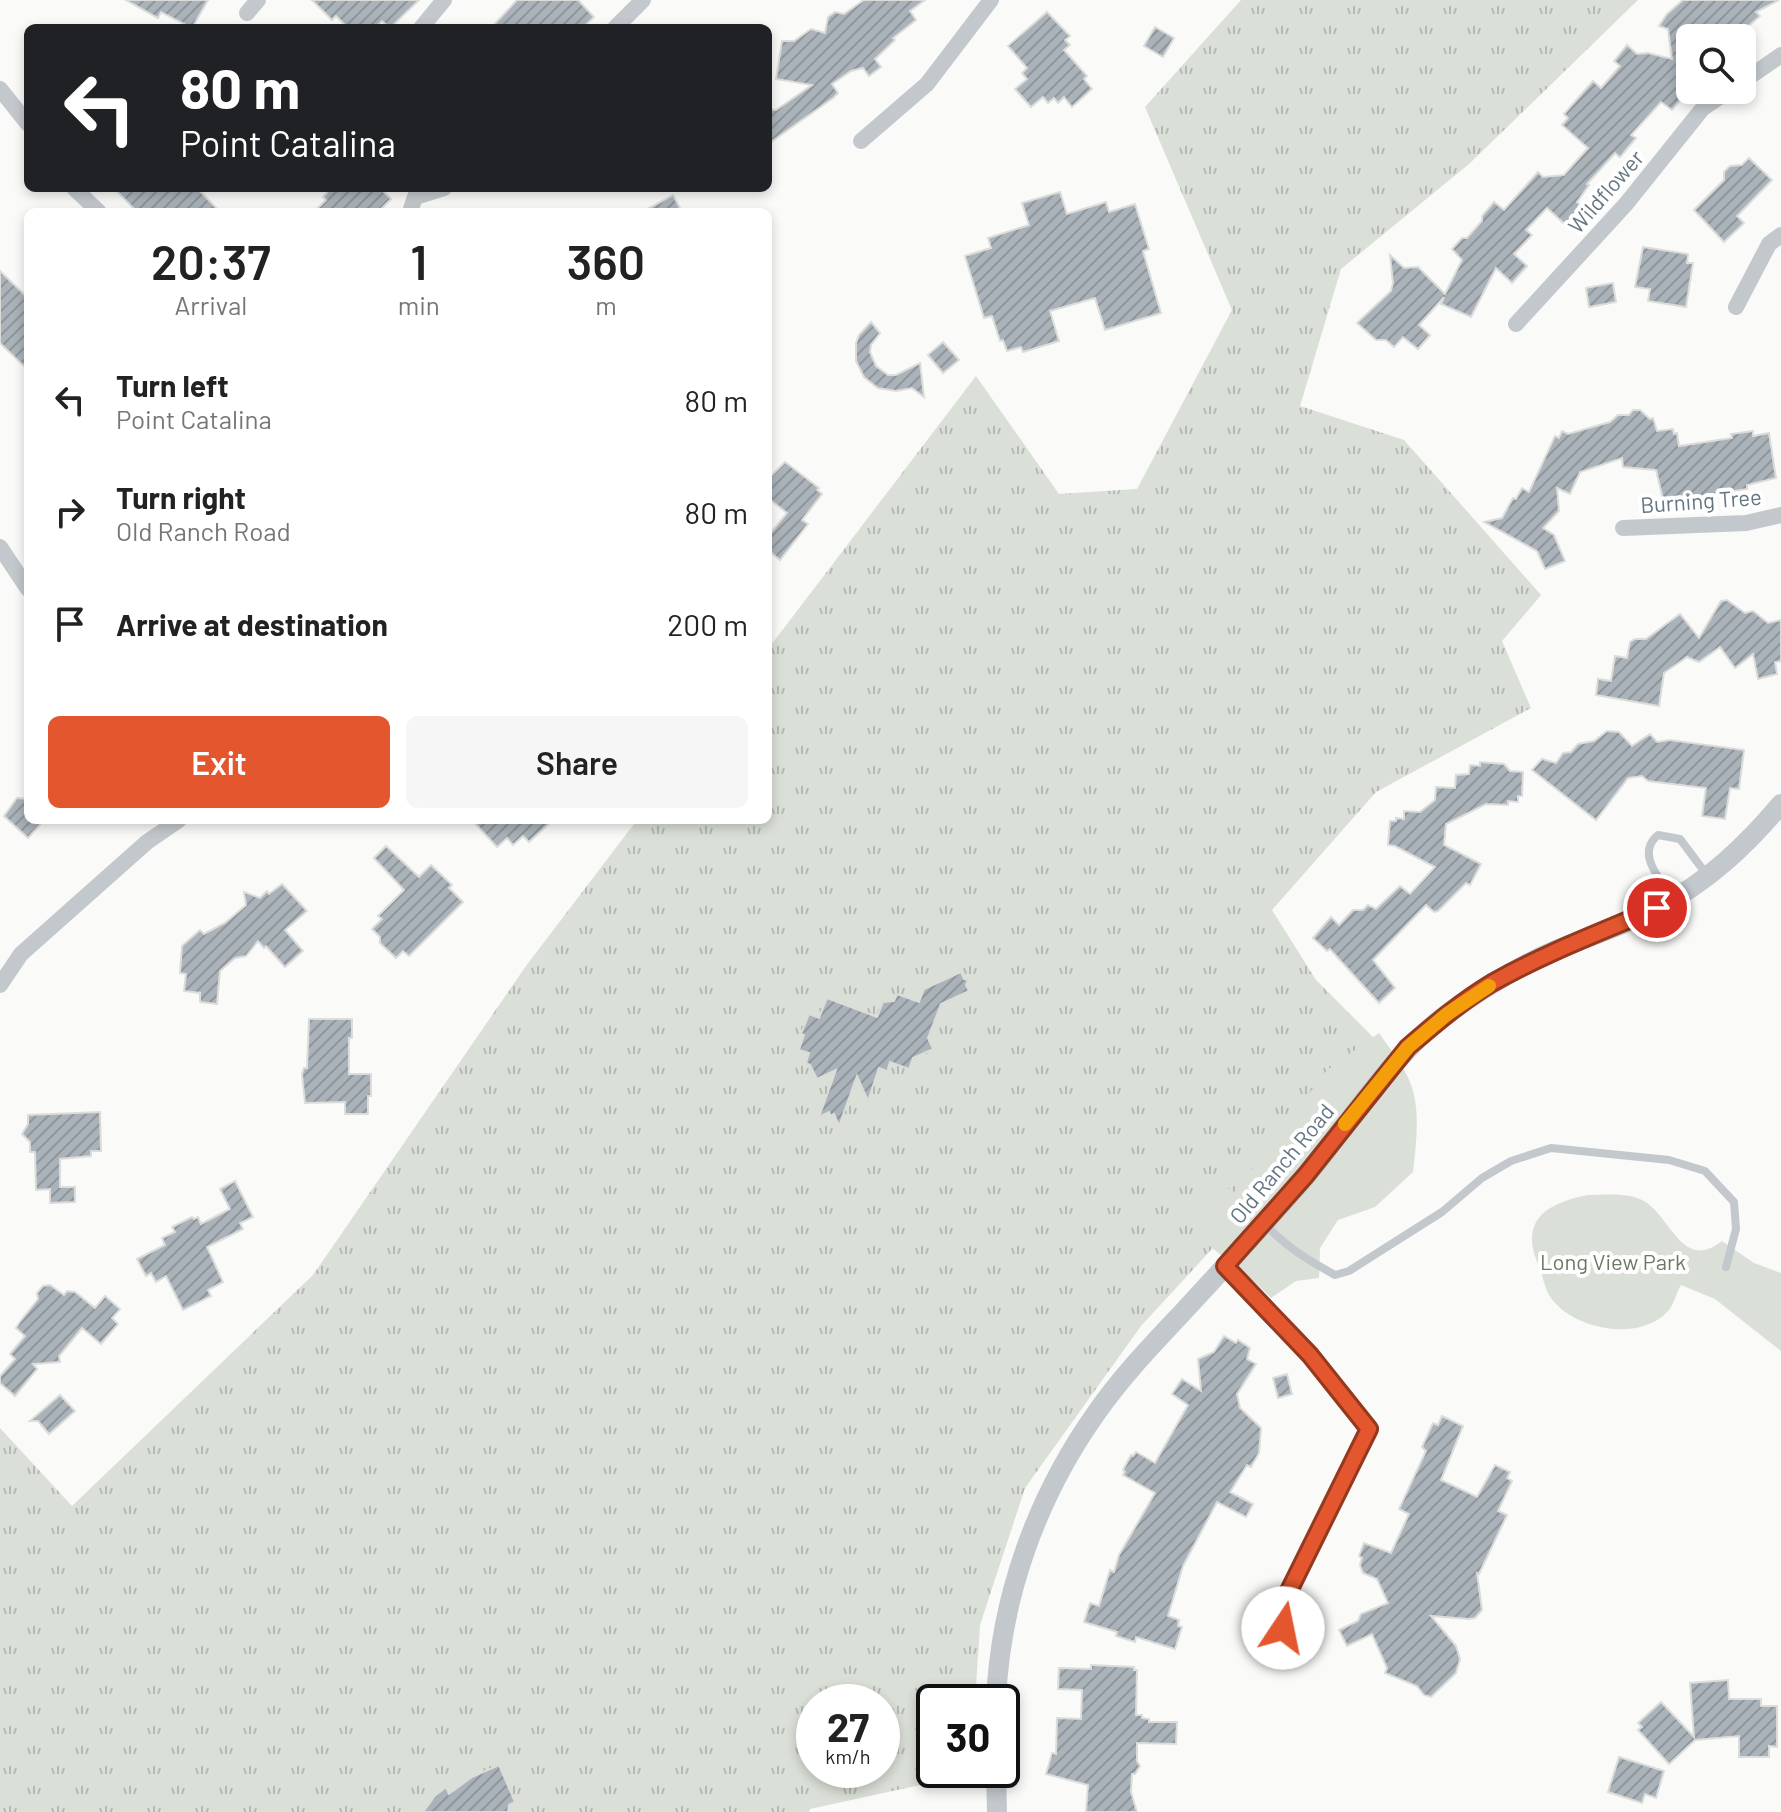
<!DOCTYPE html>
<style>
body{margin:0;font-family:Barlow,sans-serif;background:#f6f6f6;color:#222;height:100vh;display:flex;flex-direction:column;font-size:30px;white-space:nowrap}
*{box-sizing:border-box;margin:0}
p{font-size:26px;color:#767676}
.icon{flex:none;width:44px;height:44px;fill:none;stroke:currentColor;stroke-width:2;stroke-linecap:round;stroke-linejoin:round}
.map{position:relative;flex:1;overflow:hidden}
.side{position:absolute;left:24px;top:208px;width:748px;height:616px;display:flex;flex-direction:column;background:#fff;border-radius:12px;box-shadow:0 4px 12px #0003}
.side>*{flex:none}
.banner{position:absolute;left:24px;top:24px;width:748px;height:168px;border-radius:12px;box-shadow:0 4px 12px #0003;background:#202124;color:#fff;overflow:hidden}
.controls{position:absolute;left:1676px;top:24px;display:grid;gap:16px}
.controls a{display:grid;place-items:center;width:80px;height:80px;border-radius:12px;background:#fff;box-shadow:0 4px 12px #0003;font-size:40px}
.speed{position:absolute;left:796px;top:1684px;display:flex;gap:16px;font-size:40px;font-weight:700;text-align:center}
.speed>*{display:grid;place-content:center;width:104px;height:104px;border-radius:50%;background:#fff;box-shadow:0 4px 12px #0003;line-height:1}
.speed small{font-size:20px;font-weight:400}
.speed .limit{border:4px solid #111;border-radius:12px;background:#fff;color:#111}
.pin{position:absolute;display:grid;place-items:center;width:68px;height:68px;color:#fff;margin:-34px;border:4px solid #fff;border-radius:50%;box-shadow:0 2px 8px #0007}
.me{position:absolute;width:88px;margin:-44px;rotate:11deg;stroke-linejoin:round;filter:drop-shadow(0 0 6px #0008)}
.turn{display:flex;align-items:center;gap:28px;height:168px;padding:0 24px;font-size:36px}
.turn .icon{width:104px;height:104px;stroke-width:2.5}
.turn b{display:block;font-size:56px;line-height:68px}
.eta{display:flex;justify-content:space-evenly;align-items:center;height:136px;text-align:center}
.eta b{font-size:48px;font-weight:600;line-height:56px}
.cta{display:flex;gap:16px;margin-top:auto;padding:16px 24px}
.cta a{flex:1;height:92px;border-radius:12px;background:#e4572e;color:#fff;font-size:32px;font-weight:600;line-height:92px;text-align:center}
.cta a+a{background:#f6f6f6;color:#222}
ul{padding:0;list-style:none}
li{display:flex;align-items:center;gap:24px;height:112px;padding:0 24px}
li div{flex:1}
li b{display:block;font-size:30px}
li em{font-style:normal}
.map>svg:first-child{display:block}
.grass{fill:url(#grass-tufts);fill-rule:evenodd}
.green{fill:#dadfd7}
.building{fill:url(#building-hatch);stroke:#dcdcda;stroke-width:2}
.lines{fill:none;stroke-linecap:round;stroke-linejoin:round}
.service{stroke:#c3c8cc;stroke-width:8}
.minor{stroke:#c3c8cc;stroke-width:16}
.tertiary{stroke:#c3c8cc;stroke-width:20}
.route-casing{stroke:#94391e;stroke-width:20}
.route{stroke:#e4572e;stroke-width:14}
.slow{stroke:#f59e0b;stroke-width:14}
.labels{text-anchor:middle;dominant-baseline:central;stroke-width:8;stroke-linejoin:round;paint-order:stroke}
.street-label{font-size:22px;fill:#657683;stroke:#fff}
.park-label{font-size:22px;fill:#687a64;stroke:#fff}
</style>
<div class="map">
<svg width="1781" height="1812" viewBox="0 0 1781 1812">
<defs>
<pattern id="grass-tufts" width="24" height="20" patternUnits="userSpaceOnUse" patternTransform="scale(2)"><rect width="24" height="20" fill="#dadfd7"/><path d="M3 7l-1-3M5 7V3M7 7l1-3M15 17l-1-3M17 17v-4M19 17l1-3" fill="none" stroke="#b4b9b4"/></pattern>
<pattern id="building-hatch" width="6" height="6" patternUnits="userSpaceOnUse" patternTransform="scale(2)"><rect width="6" height="6" fill="#aab3b9"/><path d="M-1 1l2-2M0 6l6-6M5 7l2-2" fill="none" stroke="#8e969c"/></pattern>
</defs>
<rect width="100%" height="100%" fill="#fafaf8"/>
<path class="grass" d="M1241 0H1638L1469 164 1341 269 1300 406 1404 440 1541 595 1502 641 1531 708 1376 792 1272 910 1316 980 1385 1049 1257 1200 1141 1326 1025 1488 980 1625 975 1702H934V1770H971V1774L810 1809 809 1812H0V1428L72 1506 313 1275 526 966 637 820H768V649L976 376 1059 494 1137 489 1232 310 1145 107ZM814 1702H882V1770H814Z"/>
<g class="green">
<path d="M1379 1033C1390 1049 1403 1065 1410 1082 1421 1109 1416 1144 1413 1172L1375 1207 1338 1220 1320 1248 1319 1278 1296 1281 1271 1298 1255 1282 1202 1240 1194 1206 1213 1180 1234 1192 1327 1070Z"/>
<path d="M1588 1195C1606 1195 1628 1192 1644 1201 1672 1218 1682 1272 1722 1241L1754 1263 1781 1273V1351L1715 1299 1681 1285C1676 1293 1674 1305 1667 1312 1639 1342 1574 1330 1551 1298 1544 1288 1543 1275 1538 1264 1519 1219 1548 1203 1588 1195Z"/>
</g>
<g class="building">
<polygon points="126,0 208,0 192,28 161,12 158,18"/>
<polygon points="312,0 419,0 390,28 382,21 375,28 348,28 336,16 332,20"/>
<polygon points="517,0 578,0 594,17 582,28 491,28"/>
<polygon points="864,0 925,0 910,11 916,20 893,38 895,40 875,59 881,67 869,76 863,68 851,71 832,84 838,93 833,98 768,144 768,109 776,110 812,85 776,79 782,41 794,41 811,29 825,33 828,17 835,12 844,14"/>
<polygon points="1683,0 1779,0 1756,12 1760,16 1745,29 1753,38 1690,38 1690,58 1682,65 1690,89 1672,110 1661,102 1631,135 1636,138 1620,157 1615,153 1587,184 1589,185 1577,202 1585,209 1568,227 1547,208 1526,230 1532,235 1514,254 1527,266 1512,283 1496,268 1471,317 1441,304 1444,297 1419,325 1430,335 1418,349 1403,337 1394,347 1386,340 1376,340 1357,323 1391,291 1393,283 1390,255 1404,268 1418,267 1445,294 1462,260 1452,249 1462,238 1467,238 1482,221 1482,216 1494,202 1504,210 1538,172 1543,177 1564,175 1588,148 1562,125 1568,118 1564,114 1593,81 1601,88 1620,66 1614,61 1627,45 1637,54 1648,53 1672,59 1668,29 1659,26 1667,14"/>
<polygon points="1047,12 1070,36 1065,40 1070,45 1064,50 1087,76 1084,79 1092,89 1072,107 1064,97 1058,103 1054,98 1048,103 1043,97 1031,107 1015,89 1027,79 1022,73 1027,68 1008,46"/>
<polygon points="1155,27 1174,38 1163,57 1144,46"/>
<polygon points="1749,158 1772,180 1737,216 1744,223 1724,242 1694,210 1724,180 1724,172 1730,166 1742,165"/>
<polygon points="114,188 197,188 220,212 137,212"/>
<polygon points="331,188 380,188 391,199 378,212 314,212 326,200 323,197"/>
<polygon points="1060,192 1067,214 1106,202 1109,212 1135,204 1149,249 1143,251 1161,313 1105,330 1095,298 1050,311 1059,341 1023,352 1021,347 1007,351 1003,340 1000,341 992,316 984,318 965,256 991,248 988,238 1029,225 1022,203"/>
<polygon points="673,195 682,212 642,212"/>
<polygon points="1643,247 1688,254 1687,263 1693,263 1686,307 1648,301 1650,289 1635,287"/>
<polygon points="0,271 28,298 28,370 0,343"/>
<polygon points="1613,283 1616,302 1589,307 1586,288"/>
<polygon points="871,322 880,333 871,345 870,352 876,366 888,375 896,375 920,363 924,397 912,388 896,391 878,388 864,377 856,361 856,343 859,335"/>
<polygon points="943,342 959,360 943,373 928,355"/>
<polygon points="1633,410 1640,410 1650,419 1653,418 1657,431 1673,429 1674,434 1677,433 1679,446 1732,438 1731,434 1753,431 1753,436 1769,433 1776,478 1747,485 1747,489 1728,492 1729,495 1668,503 1667,499 1663,499 1656,470 1623,467 1622,458 1580,472 1570,494 1557,488 1559,511 1543,528 1554,535 1565,561 1545,569 1537,551 1484,522 1502,518 1513,498 1516,499 1522,488 1529,492 1555,436 1559,438 1562,431 1568,434 1610,422 1618,415 1629,415"/>
<polygon points="785,462 819,488 817,490 822,494 802,520 808,524 780,560 768,550 768,536 787,513 768,498 768,479"/>
<polygon points="1727,600 1745,613 1753,611 1768,623 1781,620 1781,661 1775,662 1777,674 1758,679 1753,654 1735,668 1720,647 1699,662 1687,657 1664,673 1659,706 1596,695 1598,679 1611,681 1615,656 1627,658 1630,642 1635,639 1646,639 1680,614 1699,638 1721,601"/>
<polygon points="1607,731 1619,732 1632,746 1650,734 1657,742 1670,740 1744,750 1739,789 1730,788 1725,819 1702,816 1706,788 1648,781 1642,776 1628,778 1596,820 1532,770 1542,759 1556,763 1563,753 1571,752 1578,744 1594,741"/>
<polygon points="1480,762 1504,764 1510,771 1523,772 1522,796 1518,796 1518,802 1508,801 1508,805 1486,804 1446,824 1444,845 1481,864 1470,885 1466,883 1438,911 1434,912 1426,905 1373,960 1395,988 1379,1003 1330,949 1327,951 1313,938 1331,917 1339,925 1353,910 1363,910 1368,905 1376,909 1400,886 1410,894 1435,867 1395,846 1388,845 1390,821 1396,821 1396,818 1404,819 1404,811 1420,812 1435,800 1436,787 1455,788 1456,775 1469,774 1470,765 1480,766"/>
<polygon points="17,798 28,799 28,820 44,820 28,838 4,816"/>
<polygon points="472,820 553,820 529,842 523,836 513,845 507,838 497,847"/>
<polygon points="386,846 419,877 431,865 452,885 449,888 463,902 409,956 403,951 396,958 380,943 380,937 372,929 382,919 378,916 404,890 374,858"/>
<polygon points="282,884 307,911 285,930 303,951 285,967 266,946 264,948 258,941 246,956 235,958 220,971 217,1004 200,1002 200,993 184,991 186,974 180,973 182,946 200,930 204,934 225,923 246,905 244,892 260,898 267,891 269,894"/>
<polygon points="961,972 964,979 968,980 966,985 969,991 941,1004 928,1038 933,1049 913,1058 909,1069 890,1062 887,1071 879,1068 868,1101 857,1076 839,1126 834,1114 831,1116 829,1112 819,1117 836,1070 817,1079 810,1065 806,1063 809,1053 799,1050 804,1035 801,1034 809,1014 819,1018 827,998 877,1017 883,1002 894,1001 897,994 919,1002 924,989"/>
<polygon points="309,1019 352,1019 352,1038 349,1038 349,1074 371,1074 371,1096 368,1096 368,1114 345,1114 345,1102 305,1103 302,1074 304,1068 307,1068"/>
<polygon points="100,1112 101,1151 91,1151 91,1156 60,1159 60,1187 75,1187 75,1202 50,1203 50,1189 36,1190 35,1152 30,1152 30,1142 22,1134 28,1124 28,1115"/>
<polygon points="235,1181 253,1217 240,1223 243,1229 207,1247 223,1282 208,1290 211,1296 183,1310 166,1276 156,1282 151,1273 146,1276 137,1259 165,1245 162,1238 175,1232 172,1227 192,1217 194,1219 198,1217 201,1224 230,1209 220,1189"/>
<polygon points="50,1285 64,1295 67,1291 75,1292 95,1308 105,1296 120,1309 112,1318 118,1324 101,1344 82,1328 59,1356 60,1362 33,1364 37,1369 15,1396 0,1383 0,1376 15,1359 10,1354 25,1336 16,1328 19,1323 38,1299 37,1293 43,1286"/>
<polygon points="1224,1336 1236,1343 1238,1340 1250,1348 1247,1359 1256,1364 1237,1394 1240,1408 1261,1428 1259,1453 1251,1467 1247,1465 1230,1492 1253,1504 1246,1517 1217,1502 1183,1566 1168,1616 1179,1620 1178,1626 1182,1627 1175,1649 1136,1637 1135,1642 1116,1636 1117,1632 1084,1622 1090,1603 1099,1606 1110,1570 1114,1572 1119,1555 1155,1493 1123,1475 1125,1472 1123,1470 1131,1455 1133,1456 1136,1452 1155,1463 1188,1405 1172,1394 1182,1379 1201,1391 1198,1359 1214,1352"/>
<polygon points="1287,1374 1292,1394 1278,1398 1273,1378"/>
<polygon points="60,1395 75,1411 49,1434 38,1421 30,1421"/>
<polygon points="1442,1416 1463,1426 1441,1480 1477,1497 1495,1465 1510,1472 1507,1478 1512,1481 1498,1511 1507,1515 1479,1574 1477,1573 1482,1610 1475,1618 1469,1619 1431,1616 1456,1646 1460,1659 1456,1673 1431,1697 1424,1695 1417,1686 1385,1673 1387,1668 1372,1634 1347,1646 1339,1630 1358,1621 1361,1614 1388,1603 1377,1579 1363,1573 1360,1565 1362,1558 1359,1556 1364,1543 1391,1553 1409,1514 1399,1509 1426,1451 1422,1447 1433,1423 1438,1425"/>
<polygon points="1091,1665 1134,1667 1134,1670 1137,1670 1136,1715 1142,1715 1142,1718 1149,1719 1149,1722 1177,1722 1176,1744 1137,1743 1137,1761 1140,1766 1135,1774 1132,1774 1131,1792 1137,1812 1086,1812 1088,1785 1046,1774 1052,1753 1056,1754 1057,1718 1081,1719 1082,1690 1058,1689 1059,1668 1091,1669"/>
<polygon points="1728,1680 1729,1699 1761,1699 1761,1706 1777,1706 1777,1747 1769,1746 1769,1757 1739,1757 1739,1736 1695,1740 1669,1764 1638,1730 1642,1727 1638,1723 1661,1702 1694,1737 1690,1683"/>
<polygon points="1619,1757 1664,1771 1656,1798 1645,1794 1642,1803 1608,1792"/>
<polygon points="499,1765 515,1802 509,1805 508,1812 423,1812 435,1796 446,1787 449,1794 472,1777"/>
</g>
<g class="lines">
<g class="service">
<path d="M1674 898C1661 881 1635 854 1658 835L1680 839 1707 875"/>
<path d="M1265 1224C1286 1247 1308 1260 1335 1275L1349 1271 1442 1212 1482 1178 1511 1161 1551 1148 1669 1160 1705 1171 1734 1202 1736 1229 1726 1267"/>
</g>
<g class="minor">
<polyline points="247,13 258,0"/>
<polyline points="421,28 444,0"/>
<polyline points="615,28 643,0"/>
<polyline points="1742,82 1781,55"/>
<polyline points="0,89 28,124"/>
<polyline points="861,141 927,84 991,0"/>
<polyline points="74,188 99,212"/>
<polyline points="410,212 415,197 444,188"/>
<polyline points="1736,307 1769,244 1781,235"/>
<polyline points="1516,324 1626,204 1703,108 1730,90"/>
<polyline points="1623,528 1746,523 1781,515"/>
<polyline points="0,547 28,589"/>
<polyline points="0,985 21,954 147,842 179,820"/>
<polyline points="1225,1266 1310,1355 1369,1429 1282,1605 1283,1650"/>
</g>
<g class="tertiary">
<path d="M996 1702C1000 1598 1037 1496 1097 1412 1122 1376 1153 1344 1183 1312 1222 1270 1261 1227 1300 1183 1349 1126 1386 1060 1447 1014 1480 990 1517 967 1554 951 1588 936 1625 925 1658 908 1708 881 1745 847 1781 804"/>
<polyline points="996,1770 997,1812"/>
</g>
</g>
<g class="lines">
<defs>
<path id="route" d="M1283 1628 1282 1605 1369 1429 1310 1355 1225 1266 1306 1175 1408 1047C1435 1024 1462 1001 1492 983 1545 953 1601 932 1657 908"/>
</defs>
<use href="#route" class="route-casing"/>
<use href="#route" class="route"/>
<polyline class="slow" points="1345,1124 1408,1047 1447,1014 1489,986"/>
</g>
<g class="labels">
<g class="street-label">
<text transform="translate(1605 191) rotate(-49)">Wildflower</text>
<text transform="translate(1701 500) rotate(-4)">Burning Tree</text>
<text transform="translate(1281 1163) rotate(-50)">Old Ranch Road</text>
</g>
<g class="park-label">
<text x="1613" y="1261">Long View Park</text>
</g>
</g>
</svg>
<div class="controls">
<a><svg class="icon" aria-label="search" viewBox="0 0 24 24"><circle cx="10" cy="10" r="6"/><path d="M15 15l6 6"/></svg></a>
</div>
<div class="speed"><div>27<small>km/h</small></div><div class="limit">30</div></div>
<div class="pin" style="left:1657px;top:908px;background:#d93025"><svg class="icon" aria-label="arrive" viewBox="0 0 24 24"><path d="M6 21V4h12l-3 4 3 4H6"/></svg></div>
<svg class="me" style="left:1283px;top:1628px" viewBox="-20 -20 40 40"><circle r="19" fill="#fff"/><path d="M0-13L10 11 0 6-10 11z" fill="#e4572e"/></svg>
<div class="banner">
<div class="turn"><svg class="icon" aria-label="left" viewBox="0 0 24 24"><path d="M17 20v-9H6M10 6l-5 5 5 5"/></svg><div><b>80 m</b>Point Catalina</div></div>
</div>
<section class="side">
<div class="eta">
<div><b>20:37</b><p>Arrival</p></div>
<div><b>1</b><p>min</p></div>
<div><b>360</b><p>m</p></div>
</div>
<ul>
<li><svg class="icon" aria-label="left" viewBox="0 0 24 24"><path d="M17 20v-9H6M10 6l-5 5 5 5"/></svg><div><b>Turn left</b><p>Point Catalina</p></div><em>80 m</em></li>
<li><svg class="icon" aria-label="right" viewBox="0 0 24 24"><path d="M7 20v-9h11M14 6l5 5-5 5"/></svg><div><b>Turn right</b><p>Old Ranch Road</p></div><em>80 m</em></li>
<li><svg class="icon" aria-label="arrive" viewBox="0 0 24 24"><path d="M6 21V4h12l-3 4 3 4H6"/></svg><div><b>Arrive at destination</b></div><em>200 m</em></li>
</ul>
<div class="cta"><a>Exit</a><a>Share</a></div>
</section>
</div>
